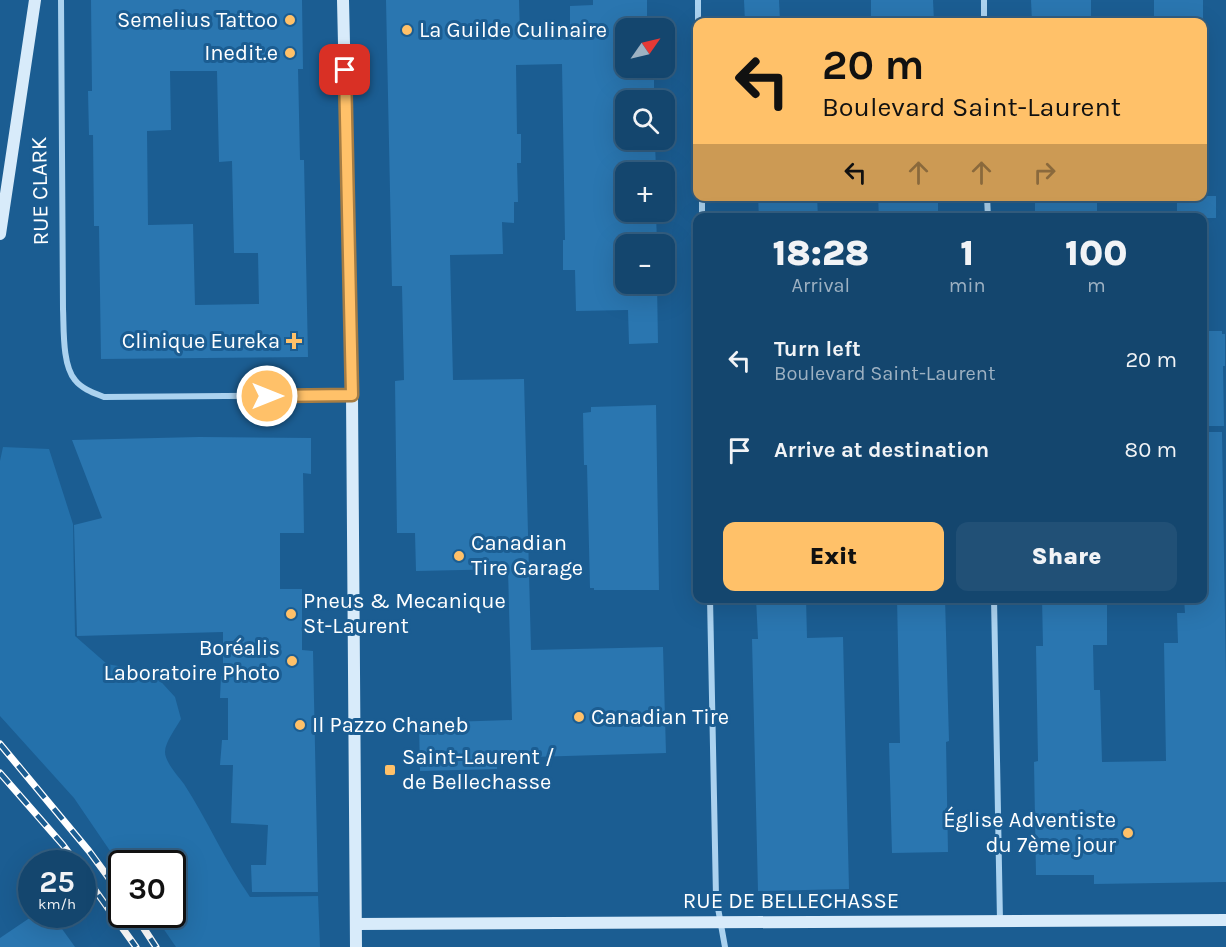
<!DOCTYPE html>
<meta charset="utf-8">
<style>
body{margin:0;font-family:Karla,sans-serif;background:#215076;color:#f1f3f6;height:100vh;display:flex;flex-direction:column;font-size:22px;white-space:nowrap}
*{box-sizing:border-box;margin:0}
p{font-size:20px;color:#9db1c2}
.icon{flex:none;width:33px;height:33px;fill:none;stroke:currentColor;stroke-width:2;stroke-linecap:round;stroke-linejoin:round}
.map{position:relative;flex:1;overflow:hidden}
.drawer{position:absolute;left:693px;top:213px;width:514px;height:390px;display:flex;flex-direction:column;background:#14466e;border-radius:12px;box-shadow:0 6px 24px #0002,0 0 0 2px #335e81}
.drawer>*{flex:none}
.guide{position:absolute;left:693px;top:18px;width:514px;height:183px;border-radius:12px;box-shadow:0 6px 24px #0002,0 0 0 2px #335e81;background:#ffc169;color:#111;overflow:hidden}
.needle{width:39px;rotate:56deg}
.fabs{position:absolute;left:615px;top:18px;display:grid;gap:12px}
.fabs a{display:grid;place-items:center;width:60px;height:60px;border-radius:12px;background:#14466e;box-shadow:0 6px 24px #0002,0 0 0 2px #335e81;font-size:30px}
.speed{position:absolute;left:18px;top:850px;display:flex;gap:12px;font-size:30px;font-weight:700;text-align:center}
.speed>*{display:grid;place-content:center;width:78px;height:78px;border-radius:50%;background:#14466e;box-shadow:0 6px 24px #0002,0 0 0 2px #335e81;line-height:1}
.speed small{font-size:15px;font-weight:400}
.speed .limit{border:3px solid #111;border-radius:9px;background:#fff;color:#111}
.pin{position:absolute;display:grid;place-items:center;width:51px;height:51px;color:#fff;margin:-26px;border-radius:12px;box-shadow:0 3px 9px #0006}
.me{position:absolute;width:66px;margin:-33px;rotate:90deg;stroke-linejoin:round;filter:drop-shadow(0 0 4px #0008)}
.turn{display:flex;align-items:center;gap:21px;height:126px;padding:0 30px;font-size:27px}
.turn .icon{width:78px;height:78px;stroke-width:2.5}
.turn b{display:block;font-size:42px;line-height:51px}
.lanes{display:flex;align-items:center;height:57px;padding:0 30px;background:#0003;justify-content:center;gap:30px;direction:ltr}
.lanes .off{opacity:.35}
.eta{display:flex;justify-content:space-evenly;align-items:center;height:102px;text-align:center}
.eta b{font-size:36px;font-weight:800;line-height:42px}
.cta{display:flex;gap:12px;margin-top:auto;padding:12px 30px}
.cta a{flex:1;height:69px;border-radius:12px;background:#ffc169;color:#111;font-size:24px;font-weight:800;line-height:69px;text-align:center}
.cta a+a{background:#215076;color:#f1f3f6}
ul{padding:0;list-style:none}
li{display:flex;align-items:center;gap:18px;height:90px;padding:0 30px}
li div{flex:1}
li b{display:block;font-size:22px}
li em{font-style:normal}
.map>svg:first-child{display:block}
.green{fill:#2471ab}
.building{fill:#2a76b0;fill-rule:evenodd}
.lines{fill:none;stroke-linecap:round;stroke-linejoin:round}
.street{stroke:#abd2ef;stroke-width:6}
.secondary{stroke:#d8ebfa;stroke-width:12}
.rail-casing{stroke:#fff;stroke-width:7}
.rail{stroke:#1b5d92;stroke-width:4.5;stroke-dasharray:14;stroke-linecap:butt}
.route-casing{stroke:#a67d44;stroke-width:15}
.route{stroke:#ffc169;stroke-width:10}
.poi-dot{fill:#ffc169;stroke:#1b5d92;stroke-width:2}
.labels{text-anchor:middle;dominant-baseline:central;stroke-width:6;stroke-linejoin:round;paint-order:stroke}
.poi-label{font-size:22px;fill:#fff;stroke:#1b5d92;text-anchor:start}
.street-label{font-size:22px;fill:#fff;stroke:#1b5d92}
</style>
<div class="map">
<svg width="1226" height="947" viewBox="0 0 1226 947">
<rect width="100%" height="100%" fill="#1b5d92"/>
<path class="green" d="M3 447 49 449 73 524 75 636 107 664 152 672 175 697 181 719C176 728 165 742 165 752 165 762 178 776 184 784 208 821 225 861 250 897L318 896 320 947H176L154 915H172V864H122L121 867 74 798 0 716V461Z"/>
<g class="building">
<path d="M91 0H302L303 69H298L300 160H304L308 357 101 359 99 226H94L93 135H89L88 91H92ZM170 71H217L219 162 232 161 234 253H258L259 304 195 305 193 224 148 225 147 131 171 130Z"/>
<polygon points="386,0 519,0 520,37 570,36 570,6 593,5 593,0 647,0 647,28 626,28 626,68 654,68 654,100 626,100 626,140 655,140 656,172 626,172 626,212 656,212 657,244 626,244 626,284 657,284 658,343 629,344 628,310 576,311 575,270 563,270 563,240 565,240 562,64 516,65 517,134 521,134 521,163 517,163 518,202 514,202 514,223 502,222 503,254 450,255 453,380 524,379 531,650 663,647 666,753 497,758 497,769 420,771 419,723 512,720 508,569 416,571 415,533 397,533 395,381 404,380 402,286 392,286"/>
<polygon points="744,0 779,0 780,22 745,22"/>
<polygon points="871,0 933,0 934,22 871,22"/>
<polygon points="1031,0 1091,0 1091,22 1032,22"/>
<rect x="1154" y="0" width="49" height="22"/>
<polygon points="758,196 817,196 818,218 759,218"/>
<polygon points="878,196 938,196 938,218 879,218"/>
<rect x="1035" y="196" width="62" height="22"/>
<rect x="1177" y="196" width="39" height="22"/>
<polygon points="1203,331 1222,331 1222,334 1225,334 1225,366 1223,366 1224,426 1203,426"/>
<polygon points="656,405 659,590 594,590 594,588 590,588 587,465 584,465 583,413 591,412 591,407"/>
<polygon points="1203,432 1222,432 1226,680 1226,882 1094,884 1094,875 1036,875 1034,762 1038,761 1036,646 1043,646 1042,598 1107,598 1107,645 1093,645 1094,690 1100,690 1102,762 1166,761 1164,643 1178,643 1177,613 1185,613 1184,598 1203,598"/>
<polygon points="199,437 311,438 311,474 303,473 304,533 280,533 280,589 302,589 302,650 313,651 318,892 252,892 251,865 266,865 268,825 231,823 233,765 220,765 222,740 228,740 228,698 220,698 221,676 223,676 223,632 77,636 74,525 102,518 72,440"/>
<polygon points="756,598 806,598 807,638 843,637 849,889 758,891 752,639 758,639"/>
<polygon points="897,598 945,598 949,741 946,742 948,852 892,853 889,743 900,743"/>
<polygon points="34,915 52,915 75,947 0,947 0,938"/>
</g>
<g class="lines">
<g class="street">
<path d="M61 0 63 309C64 328 62 365 75 380 82 389 94 393 104 397L352 395"/>
<polyline points="698,0 698,22"/>
<polyline points="984,0 984,22"/>
<polyline points="702,196 702,218"/>
<polyline points="987,196 988,218"/>
<polyline points="710,598 716,897 725,947"/>
<polyline points="994,598 1000,921"/>
</g>
<g class="secondary">
<polyline points="343,0 352,395 356,947"/>
<polyline points="0,234 35,0"/>
<polyline points="356,924 1226,920"/>
</g>
<defs>
<g id="rail">
<polyline points="0,744 89,851 122,896"/>
<polyline points="0,773 63,845 77,864"/>
<polyline points="82,872 136,947"/>
<polyline points="135,915 156,947"/>
</g>
</defs>
<use href="#rail" class="rail-casing"/>
<use href="#rail" class="rail"/>
</g>
<g class="lines">
<defs>
<polyline id="route" points="267,396 352,395 345,70"/>
</defs>
<use href="#route" class="route-casing"/>
<use href="#route" class="route"/>
</g>
<g class="poi-dot">
<circle cx="290" cy="20" r="6"/>
<circle cx="407" cy="30" r="6"/>
<circle cx="290" cy="53" r="6"/>
<path d="M291 332h6v6h6v6h-6v6h-6v-6h-6v-6h6z"/>
<circle cx="459" cy="556" r="6"/>
<circle cx="291" cy="614" r="6"/>
<circle cx="292" cy="661" r="6"/>
<circle cx="579" cy="717" r="6"/>
<circle cx="300" cy="725" r="6"/>
<rect x="384" y="764" width="12" height="12" rx="3"/>
<circle cx="1128" cy="833" r="6"/>
</g>
<g class="labels">
<g class="poi-label">
<text x="278" y="20" text-anchor="end">Semelius Tattoo</text>
<text x="419" y="30">La Guilde Culinaire</text>
<text x="278" y="53" text-anchor="end">Inedit.e</text>
<text x="280" y="341" text-anchor="end">Clinique Eureka</text>
<text x="471" y="543">Canadian<tspan x="471" dy="25">Tire Garage</tspan></text>
<text x="303" y="601">Pneus &amp; Mecanique<tspan x="303" dy="25">St-Laurent</tspan></text>
<text x="280" y="648" text-anchor="end">Boréalis<tspan x="280" dy="25">Laboratoire Photo</tspan></text>
<text x="591" y="717">Canadian Tire</text>
<text x="312" y="725">Il Pazzo Chaneb</text>
<text x="402" y="757">Saint-Laurent /<tspan x="402" dy="25">de Bellechasse</tspan></text>
<text x="1116" y="820" text-anchor="end">Église Adventiste<tspan x="1116" dy="25">du 7ème jour</tspan></text>
</g>
<g class="street-label">
<text transform="translate(40 191) rotate(-91)">RUE CLARK</text>
<text x="791" y="901">RUE DE BELLECHASSE</text>
</g>
</g>
</svg>
<div class="fabs">
<a><svg class="needle" viewBox="-14 -14 28 28"><path d="M0-13l5 13h-10z" fill="#e53935"/><path d="M0 13l5-13h-10z" fill="#9db1c2"/></svg></a>
<a><svg class="icon" aria-label="search" viewBox="0 0 24 24"><circle cx="10" cy="10" r="6"/><path d="M15 15l6 6"/></svg></a>
<a>+</a>
<a>−</a>
</div>
<div class="speed"><div>25<small>km/h</small></div><div class="limit">30</div></div>
<div class="pin" style="left:345px;top:70px;background:#d93025"><svg class="icon" aria-label="arrive" viewBox="0 0 24 24"><path d="M6 21V4h12l-3 4 3 4H6"/></svg></div>
<svg class="me" style="left:267px;top:396px" viewBox="-20 -20 40 40"><circle r="17" fill="#ffc169" stroke="#fff" stroke-width="3"/><path d="M0-11L8 9 0 5-8 9z" fill="#fff"/></svg>
<div class="guide">
<div class="turn"><svg class="icon" aria-label="left" viewBox="0 0 24 24"><path d="M17 20v-9H6M10 6l-5 5 5 5"/></svg><div><b>20 m</b>Boulevard Saint-Laurent</div></div>
<div class="lanes"><svg class="icon" aria-label="left" viewBox="0 0 24 24"><path d="M17 20v-9H6M10 6l-5 5 5 5"/></svg><svg class="icon off" aria-label="ahead" viewBox="0 0 24 24"><path d="M12 20V5M6 11l6-6 6 6"/></svg><svg class="icon off" aria-label="ahead" viewBox="0 0 24 24"><path d="M12 20V5M6 11l6-6 6 6"/></svg><svg class="icon off" aria-label="right" viewBox="0 0 24 24"><path d="M7 20v-9h11M14 6l5 5-5 5"/></svg></div>
</div>
<section class="drawer">
<div class="eta">
<div><b>18:28</b><p>Arrival</p></div>
<div><b>1</b><p>min</p></div>
<div><b>100</b><p>m</p></div>
</div>
<ul>
<li><svg class="icon" aria-label="left" viewBox="0 0 24 24"><path d="M17 20v-9H6M10 6l-5 5 5 5"/></svg><div><b>Turn left</b><p>Boulevard Saint-Laurent</p></div><em>20 m</em></li>
<li><svg class="icon" aria-label="arrive" viewBox="0 0 24 24"><path d="M6 21V4h12l-3 4 3 4H6"/></svg><div><b>Arrive at destination</b></div><em>80 m</em></li>
</ul>
<div class="cta"><a>Exit</a><a>Share</a></div>
</section>
</div>
